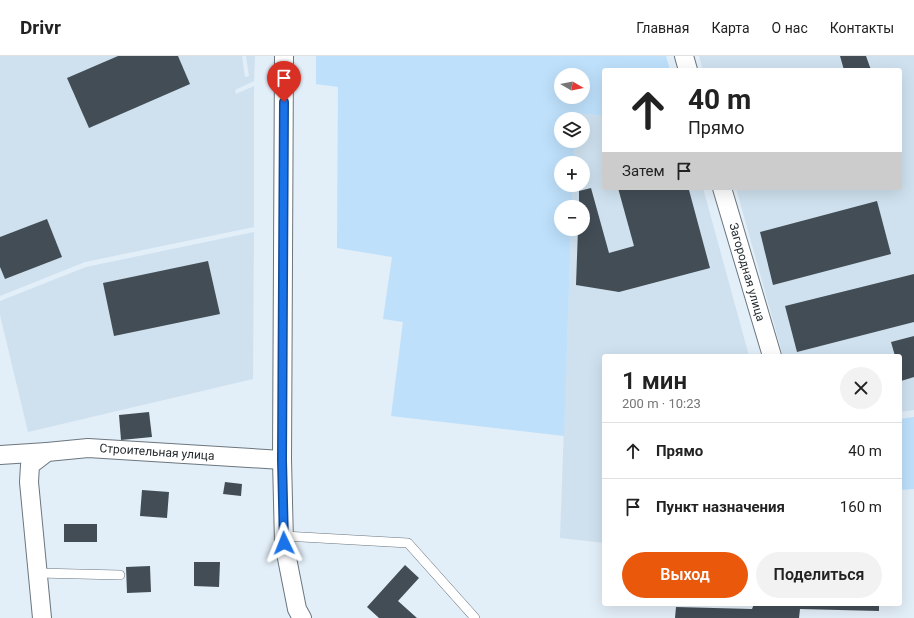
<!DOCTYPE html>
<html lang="ru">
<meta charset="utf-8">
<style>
body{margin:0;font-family:Roboto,sans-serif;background:#f2f2f2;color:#222;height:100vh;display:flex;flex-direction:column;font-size:15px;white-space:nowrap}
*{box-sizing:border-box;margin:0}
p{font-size:13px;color:#767676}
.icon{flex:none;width:22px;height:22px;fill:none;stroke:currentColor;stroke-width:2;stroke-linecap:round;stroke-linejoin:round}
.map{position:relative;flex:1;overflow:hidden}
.details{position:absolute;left:602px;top:298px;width:300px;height:252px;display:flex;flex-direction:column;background:#fff;border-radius:4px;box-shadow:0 4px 16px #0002}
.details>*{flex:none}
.guide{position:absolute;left:602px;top:12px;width:300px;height:122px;border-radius:4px;box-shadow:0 4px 16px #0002;background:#fff;color:#222;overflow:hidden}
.needle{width:26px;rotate:99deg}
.fabs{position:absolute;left:554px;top:12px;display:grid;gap:8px}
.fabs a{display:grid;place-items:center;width:36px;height:36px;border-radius:50%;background:#fff;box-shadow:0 4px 16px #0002;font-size:20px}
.pin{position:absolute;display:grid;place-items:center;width:34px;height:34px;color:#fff;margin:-41px -17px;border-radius:50% 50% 50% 0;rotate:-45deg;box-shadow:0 0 4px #0007}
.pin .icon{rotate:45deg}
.me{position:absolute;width:44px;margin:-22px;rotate:358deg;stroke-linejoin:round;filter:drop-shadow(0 0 3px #0008)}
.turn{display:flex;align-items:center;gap:14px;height:84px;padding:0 20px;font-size:18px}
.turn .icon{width:52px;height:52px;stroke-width:2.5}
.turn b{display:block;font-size:28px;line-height:34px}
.then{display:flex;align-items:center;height:38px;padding:0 20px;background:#0003;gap:8px;font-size:15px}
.round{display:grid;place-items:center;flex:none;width:42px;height:42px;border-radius:21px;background:#f2f2f2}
.overview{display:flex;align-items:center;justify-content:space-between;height:68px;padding:0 20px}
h1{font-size:24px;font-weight:600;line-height:30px}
.button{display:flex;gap:8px;margin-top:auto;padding:8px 20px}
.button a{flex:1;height:46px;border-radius:24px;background:#ea580c;color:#fff;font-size:16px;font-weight:600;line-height:46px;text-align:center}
.button a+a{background:#f2f2f2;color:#222}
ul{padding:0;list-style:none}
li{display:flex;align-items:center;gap:12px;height:56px;padding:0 20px;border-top:1px solid #e0e0e0}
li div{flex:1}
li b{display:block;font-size:15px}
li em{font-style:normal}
header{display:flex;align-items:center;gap:24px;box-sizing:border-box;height:56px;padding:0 20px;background:#fff;border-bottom:1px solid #e0e0e0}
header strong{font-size:19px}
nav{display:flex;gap:22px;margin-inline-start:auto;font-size:14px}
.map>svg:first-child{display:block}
.built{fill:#cfe1ef}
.green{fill:#bee0fb;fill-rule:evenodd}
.building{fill:#434d55}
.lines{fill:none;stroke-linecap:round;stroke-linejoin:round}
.service-casing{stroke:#6b767e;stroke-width:10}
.minor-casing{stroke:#6b767e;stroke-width:20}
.service{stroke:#fff;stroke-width:9}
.minor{stroke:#fff;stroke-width:18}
.route-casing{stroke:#114b97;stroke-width:10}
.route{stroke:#1a73e8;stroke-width:7}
.labels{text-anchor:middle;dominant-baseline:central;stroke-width:4;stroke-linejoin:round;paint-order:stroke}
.street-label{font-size:12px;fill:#262b2e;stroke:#fff}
</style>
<header>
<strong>Drivr</strong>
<nav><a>Главная</a><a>Карта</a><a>О нас</a><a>Контакты</a></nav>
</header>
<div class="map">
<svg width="914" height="562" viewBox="0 0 914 562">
<rect width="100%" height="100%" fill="#e2eef8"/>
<g class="built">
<polygon points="0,0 242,0 245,21 249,20 246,0 255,0 254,25 235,34 236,38 254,30 254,171 85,206 0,240"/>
<polygon points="699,0 914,0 914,354 900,356 900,300 783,300 736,132 900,132 900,14 703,14"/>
<polygon points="576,57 604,60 604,132 703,132 749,300 604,300 604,487 560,482 571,173 583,173 583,151 572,151 573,129 583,129 583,107 574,107 575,85 583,85 583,63 576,63"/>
<polygon points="254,176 253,323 28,376 0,259 0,245 86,211"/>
</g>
<g class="green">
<path d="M316 0H666L670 14H604V60L576 57V63H561V85H575L574 107H561V129H573L572 151H561V173H571L564 380 391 360 403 266 383 263 392 201 337 192 338 31 316 28ZM561 19H583V41H561Z"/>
<polygon points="914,361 914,433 900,434 900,363"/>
</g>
<g class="building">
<polygon points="118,0 178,0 190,28 89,72 67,22"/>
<polygon points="840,0 866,0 871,14 844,14"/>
<polygon points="591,132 609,197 634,190 618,132 691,132 689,134 710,212 619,236 576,229 578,173 583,173 583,151 579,151 579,135"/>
<polygon points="877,145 891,198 773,229 760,176"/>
<polygon points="47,163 62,201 5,223 0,211 0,181"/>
<polygon points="208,205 220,258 114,280 103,227"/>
<polygon points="914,218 914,266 797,296 785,250"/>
<polygon points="914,280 914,321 901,325 900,300 895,300 891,286"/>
<polygon points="149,356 152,381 121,384 119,359"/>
<polygon points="225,426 242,428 241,440 223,438"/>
<polygon points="142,434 169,436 167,462 140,460"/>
<rect x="64" y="468" width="33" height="18"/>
<polygon points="194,506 220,506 219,531 194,530"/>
<polygon points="405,509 419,522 398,545 417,562 379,562 367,551"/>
<polygon points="150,510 151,536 127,537 126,511"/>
<polygon points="754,548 879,548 879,555 800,553 799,562 675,562 676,551 752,553"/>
</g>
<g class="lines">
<defs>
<g id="service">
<polyline points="284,480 408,487 475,562"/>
<polyline points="38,517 120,519"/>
</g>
<g id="minor">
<polyline points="284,0 282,404 284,487 297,553 302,562"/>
<polyline points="684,0 688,14"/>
<polyline points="722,132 772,300"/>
<polyline points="0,399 47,396"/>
<polyline points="42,562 29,426 30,409 47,396 88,392 282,404"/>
</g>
</defs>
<use href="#service" class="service-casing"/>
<use href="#minor" class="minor-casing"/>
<use href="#service" class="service"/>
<use href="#minor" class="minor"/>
</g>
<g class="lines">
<defs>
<polyline id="route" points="284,46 282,404 284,487"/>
</defs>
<use href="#route" class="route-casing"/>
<use href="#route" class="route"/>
</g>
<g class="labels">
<g class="street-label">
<text transform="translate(747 216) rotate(74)">Загородная улица</text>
<text transform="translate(157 396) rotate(4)">Строительная улица</text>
</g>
</g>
</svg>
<div class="fabs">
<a><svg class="needle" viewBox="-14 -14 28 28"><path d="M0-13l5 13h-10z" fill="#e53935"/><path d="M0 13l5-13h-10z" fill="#767676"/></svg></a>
<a><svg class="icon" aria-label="layers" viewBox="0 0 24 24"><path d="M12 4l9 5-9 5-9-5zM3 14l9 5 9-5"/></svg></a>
<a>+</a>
<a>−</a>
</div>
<div class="pin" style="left:284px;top:46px;background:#d93025"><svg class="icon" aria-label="arrive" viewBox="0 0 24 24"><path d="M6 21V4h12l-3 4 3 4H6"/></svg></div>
<svg class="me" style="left:284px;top:487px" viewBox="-20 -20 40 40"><path d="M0-17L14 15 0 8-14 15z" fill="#1a73e8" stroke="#fff" stroke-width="4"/></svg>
<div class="guide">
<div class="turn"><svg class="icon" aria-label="ahead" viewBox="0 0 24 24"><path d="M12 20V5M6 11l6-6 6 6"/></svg><div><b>40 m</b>Прямо</div></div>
<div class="then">Затем<svg class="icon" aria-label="arrive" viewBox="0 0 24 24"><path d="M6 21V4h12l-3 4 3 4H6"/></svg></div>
</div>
<section class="details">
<div class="overview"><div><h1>1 мин</h1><p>200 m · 10:23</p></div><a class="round"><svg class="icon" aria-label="close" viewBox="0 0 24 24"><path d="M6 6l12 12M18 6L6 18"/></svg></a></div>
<ul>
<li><svg class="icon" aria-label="ahead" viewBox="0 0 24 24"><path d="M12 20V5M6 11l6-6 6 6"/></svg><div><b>Прямо</b></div><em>40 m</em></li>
<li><svg class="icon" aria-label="arrive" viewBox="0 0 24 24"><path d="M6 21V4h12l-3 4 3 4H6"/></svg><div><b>Пункт назначения</b></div><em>160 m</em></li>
</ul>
<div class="button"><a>Выход</a><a>Поделиться</a></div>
</section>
</div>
